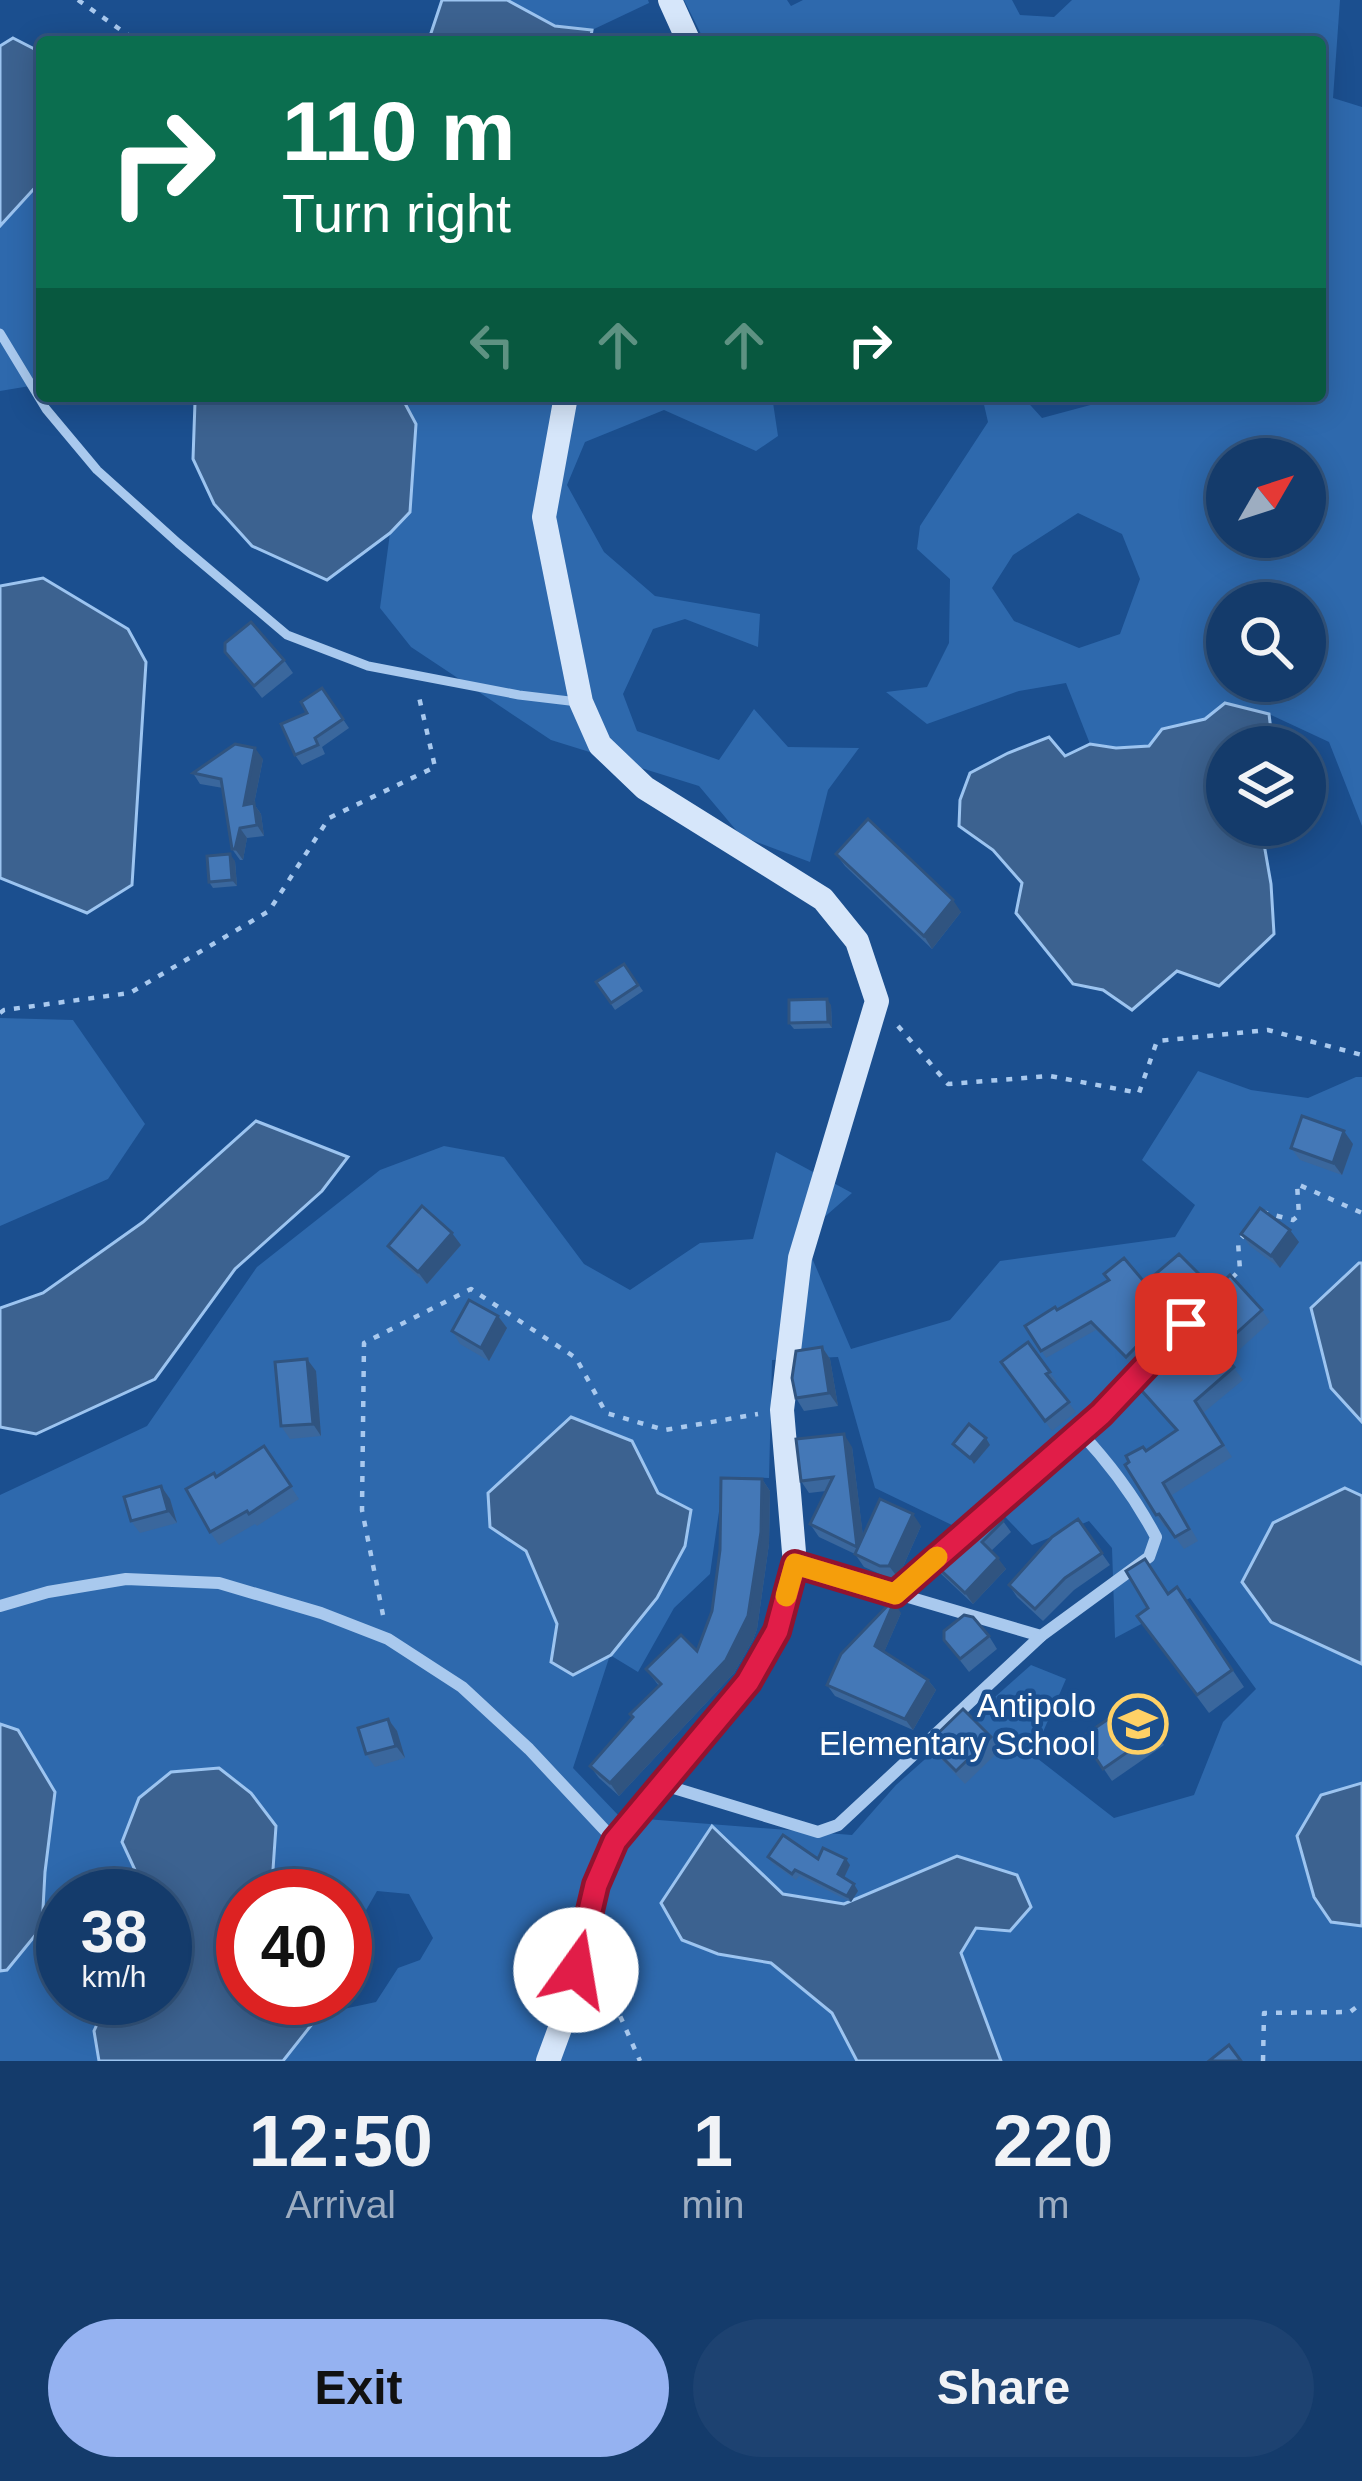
<!DOCTYPE html>
<style>
body{margin:0;font-family:Helvetica,sans-serif;background:#1d4271;color:#f1f3f6;height:100vh;display:flex;flex-direction:column;font-size:45px;white-space:nowrap}
*{box-sizing:border-box;margin:0}
p{font-size:39px;color:#9dadc1}
.icon{flex:none;width:66px;height:66px;fill:none;stroke:currentColor;stroke-width:2;stroke-linecap:round;stroke-linejoin:round}
.map{position:relative;height:2061px;overflow:hidden}
.sheet{display:flex;flex-direction:column;background:#143b6b;flex:1}
.sheet>*{flex:none}
.top-card{position:absolute;left:36px;top:36px;width:1290px;height:366px;border-radius:12px;box-shadow:0 6px 30px #0003,0 0 0 3px #33557e;background:#0b6e4f;color:#fff;overflow:hidden}
.needle{width:78px;rotate:51deg}
.controls{position:absolute;left:1206px;top:438px;display:grid;gap:24px}
.controls a{display:grid;place-items:center;width:120px;height:120px;border-radius:50%;background:#143b6b;box-shadow:0 6px 30px #0003,0 0 0 3px #33557e;font-size:60px}
.speed{position:absolute;left:36px;top:1869px;display:flex;gap:24px;font-size:60px;font-weight:700;text-align:center}
.speed>*{display:grid;place-content:center;width:156px;height:156px;border-radius:50%;background:#143b6b;box-shadow:0 6px 30px #0003,0 0 0 3px #33557e;line-height:1}
.speed small{font-size:30px;font-weight:400}
.speed .limit{border:18px solid #d22;background:#fff;color:#111}
.pin{position:absolute;display:grid;place-items:center;width:102px;height:102px;color:#fff;margin:-51px;border-radius:24px;box-shadow:0 6px 18px #0006}
.me{position:absolute;width:132px;margin:-66px;rotate:13deg;stroke-linejoin:round;filter:drop-shadow(0 0 9px #0008)}
.turn{display:flex;align-items:center;gap:42px;height:252px;padding:0 48px;font-size:54px}
.turn .icon{width:156px;height:156px;stroke-width:2.5}
.turn b{display:block;font-size:84px;line-height:102px}
.lanes{display:flex;align-items:center;height:114px;padding:0 48px;background:#0003;justify-content:center;gap:60px;direction:ltr}
.lanes .off{opacity:.35}
.eta{display:flex;justify-content:space-evenly;align-items:center;height:204px;text-align:center}
.eta b{font-size:72px;font-weight:700;line-height:84px}
.button{display:flex;gap:24px;margin-top:auto;padding:24px 48px}
.button a{flex:1;height:138px;border-radius:72px;background:#95b2f1;color:#111;font-size:48px;font-weight:700;line-height:138px;text-align:center}
.button a+a{background:#1d4271;color:#f1f3f6}
.map>svg:first-child{display:block}
.green{fill:#2e69ad;fill-rule:evenodd}
.water{fill:#3c6290;stroke:#9cc4f0;stroke-width:3}
.lines{fill:none;stroke-linecap:round;stroke-linejoin:round}
.path{stroke:#a9c9ee;stroke-width:4.5;stroke-dasharray:6 9;stroke-linecap:butt}
.lane{stroke:#a9c9ee;stroke-width:9}
.street{stroke:#a9c9ee;stroke-width:12}
.secondary{stroke:#d6e6fa;stroke-width:24}
.wall{fill:#3a679d}
.shaded-wall{fill:#305480}
.building{fill:#4478b7;stroke:#305480;stroke-width:3}
.route-casing{stroke:#92132f;stroke-width:30}
.route{stroke:#e11d48;stroke-width:21}
.slow{stroke:#f59e0b;stroke-width:21}
.labels{text-anchor:middle;dominant-baseline:central;stroke-width:9;stroke-linejoin:round;paint-order:stroke}
.poi-label{font-size:33px;fill:#fff;stroke:#1b4f8f;text-anchor:end}
</style>
<div class="map">
<svg width="1362" height="2061" viewBox="0 0 1362 2061">
<rect width="100%" height="100%" fill="#1b4f8f"/>
<g class="green">
<polygon points="507,0 648,0 649,3 592,30 555,26"/>
<path d="M684 0H787L791 6 803 0H1012L1020 15 1054 17 1072 0H1340L1333 98 1362 107V826L1329 742 1269 714 1225 703 1206 719 1162 729 1149 746 1116 748 1090 744 1066 683 1019 691 927 724 886 692 927 687 949 643 950 579 917 549 920 526 988 422 982 396H1022L1042 418 1124 396H1320V42H705ZM1227 459H1305V537H1227ZM1078 513 1122 534 1140 579 1120 634 1079 648 1014 621 992 588 1013 555ZM1227 603H1305V681H1227Z"/>
<polygon points="42,180 42,384 0,391 0,226"/>
<polygon points="401,396 772,396 778,436 756,451 664,410 585,442 567,485 604,552 655,596 760,614 758,647 685,619 653,629 623,694 637,731 719,760 754,709 788,747 859,748 828,790 810,862 741,836 699,786 551,740 411,647 380,608 390,533 410,512 415,424"/>
<polygon points="0,1018 73,1020 145,1124 108,1179 0,1226"/>
<path d="M1198 1071 1251 1090 1308 1098 1356 1077H1362V1263L1358 1264 1331 1388 1362 1422V1496L1344 1488 1271 1622 1362 1664V1783L1321 1795 1330 1922 1362 1926V2061H1001L961 1954 976 1928 957 1856 844 1904 782 1894 712 1826 718 1954 771 1963 832 2013 857 2061H283L320 2014 376 2002 398 1968 420 1960 433 1938 409 1894 377 1891 357 1926 345 1929V1896H277L272 1884 276 1826 123 1842 147 1896H63V1998H109L94 2031 99 2061H0V1971L7 1970 42 1927 45 1872 18 1730 0 1724V1495L147 1426 257 1267 380 1170 444 1146 504 1157 584 1264 630 1290 700 1243 753 1239 776 1152 852 1193 821 1220 812 1258 851 1349 950 1320 1000 1261 1175 1237 1195 1205 1142 1160ZM838 1357 875 1488 954 1526 990 1501 1032 1545 1089 1521 1112 1548 1115 1638 1190 1598 1256 1689 1223 1722 1194 1795 1114 1818 1033 1755 1066 1679 1031 1665 896 1785 852 1835 620 1817 573 1768 610 1655 638 1672 674 1608 710 1574 724 1477 769 1478 772 1360ZM632 1441 658 1493 551 1662 557 1624 525 1551Z"/>
</g>
<g class="water">
<polygon points="442,0 507,0 555,26 592,30 590,42 428,42"/>
<polygon points="13,38 42,53 42,180 0,226 0,46"/>
<polygon points="199,396 401,396 416,424 410,512 390,533 327,580 252,546 214,504 193,459 195,402"/>
<polygon points="43,578 128,629 146,662 132,885 87,913 0,878 0,586"/>
<polygon points="1225,703 1269,714 1273,747 1227,747 1227,825 1245,825 1264,844 1271,884 1274,934 1219,986 1177,971 1132,1010 1103,990 1073,984 1016,913 1022,883 993,850 959,826 960,800 970,773 1008,753 1049,737 1065,756 1090,744 1116,748 1149,746 1162,729 1205,719"/>
<polygon points="256,1121 348,1157 322,1191 235,1269 155,1379 36,1434 0,1427 0,1308 43,1293 143,1222"/>
<polygon points="1359,1263 1362,1263 1362,1422 1331,1388 1311,1308"/>
<polygon points="571,1417 632,1441 658,1493 691,1510 685,1546 657,1598 611,1655 573,1675 551,1662 557,1624 526,1551 490,1527 488,1493"/>
<polygon points="1345,1488 1362,1496 1362,1664 1271,1622 1242,1582 1273,1523"/>
<polygon points="0,1724 18,1730 55,1792 45,1872 42,1927 7,1970 0,1971"/>
<polygon points="219,1768 251,1793 276,1826 272,1884 277,1896 243,1896 243,1998 314,1998 320,2014 283,2061 99,2061 94,2031 109,1998 165,1998 165,1896 147,1896 122,1842 139,1798 171,1772"/>
<polygon points="1362,1783 1362,1926 1331,1922 1314,1897 1297,1836 1321,1795"/>
<polygon points="712,1826 783,1894 844,1904 957,1856 1017,1875 1031,1907 1010,1931 976,1928 961,1953 1001,2061 857,2061 832,2013 771,1963 718,1954 682,1940 661,1903"/>
</g>
<g class="lines">
<g class="path">
<polyline points="78,0 138,42"/>
<polyline points="0,1013 4,1010 130,993 269,911 329,818 435,767 419,697"/>
<polyline points="898,1026 948,1084 1050,1076 1139,1093 1157,1041 1268,1030 1362,1055"/>
<polyline points="1262,1212 1293,1220 1299,1215 1297,1184 1362,1213"/>
<polyline points="1232,1278 1240,1270 1238,1242 1244,1235"/>
<polyline points="383,1615 362,1510 364,1343 471,1289 576,1358 606,1413 665,1430 758,1414"/>
<polyline points="595,2010 617,2009 640,2061"/>
<polyline points="1263,2061 1264,2013 1350,2012 1362,2003"/>
</g>
<polyline class="lane" points="0,333 46,409 97,470 178,543 287,635 368,666 519,695 578,702"/>
<g class="street">
<polyline points="982,1519 1081,1433"/>
<polyline points="796,1564 1041,1636"/>
<polyline points="895,1594 944,1551"/>
<polyline points="0,1606 48,1592 126,1579 219,1583 321,1613 388,1639 462,1687 529,1749 615,1841"/>
<path d="M664 1785 818 1832 838 1825 1041 1636 1149 1557 1156 1537C1136 1499 1111 1465 1081 1433L1150 1362"/>
</g>
<g class="secondary">
<polyline points="670,0 689,42"/>
<polyline points="548,2061 566,2012 595,1885 615,1841 748,1682 777,1631 795,1564 782,1410 800,1258 877,1001 857,941 823,899 645,788 600,745 581,702 544,517 566,396"/>
</g>
</g>
<g class="wall">
<polygon points="225,652 284,660 293,673 262,698"/>
<polygon points="322,688 349,728 322,747 325,754 302,765 295,755 307,713"/>
<polygon points="263,759 254,804 261,814 264,836 247,838 243,860 240,860 232,849 223,788 200,784 193,773"/>
<polygon points="836,854 961,912 932,949 845,866"/>
<polygon points="235,861 237,886 213,888 209,882"/>
<polygon points="624,964 643,991 615,1010 596,982"/>
<polygon points="831,1005 832,1028 794,1029 789,1023"/>
<polygon points="1353,1144 1342,1175 1300,1160 1291,1148"/>
<polygon points="1241,1234 1299,1242 1280,1268 1250,1246"/>
<polygon points="461,1245 427,1284 396,1258 388,1246"/>
<polygon points="1203,1278 1208,1286 1132,1365 1096,1330 1046,1358 1025,1326 1145,1283"/>
<polygon points="1262,1310 1270,1322 1228,1360 1243,1380 1203,1413 1232,1457 1172,1495 1198,1541 1184,1549 1167,1526 1165,1527 1156,1515 1146,1451 1176,1431 1134,1382 1143,1374 1138,1367"/>
<polygon points="498,1316 507,1328 489,1361 460,1344 452,1331"/>
<polygon points="1028,1342 1057,1382 1054,1384 1076,1412 1052,1431 1001,1362"/>
<polygon points="822,1347 830,1359 838,1406 804,1411 796,1398"/>
<polygon points="316,1371 321,1436 290,1439 281,1426"/>
<polygon points="264,1446 299,1499 257,1526 255,1524 219,1545 210,1532 216,1477"/>
<polygon points="852,1447 863,1537 921,1526 898,1578 889,1578 864,1567 855,1554 819,1537 810,1524 826,1491 809,1493 801,1481"/>
<polygon points="762,1479 770,1491 769,1544 757,1629 753,1640 734,1673 619,1796 599,1778 590,1766 659,1686 646,1669 697,1651"/>
<polygon points="161,1486 170,1499 177,1523 140,1533 131,1521"/>
<polygon points="1078,1519 1110,1565 1074,1590 1043,1621 1017,1597 1009,1585"/>
<polygon points="1003,1521 1011,1532 991,1551 1006,1569 973,1604 938,1571 930,1560"/>
<polygon points="1177,1587 1244,1687 1209,1713 1137,1616"/>
<polygon points="901,1613 884,1652 928,1680 936,1690 913,1730 835,1696 827,1685"/>
<polygon points="989,1636 997,1649 969,1672 944,1640"/>
<polygon points="1133,1702 1164,1745 1112,1781 1082,1737"/>
<polygon points="388,1719 397,1731 405,1758 375,1767 366,1754"/>
<polygon points="991,1737 1000,1750 965,1784 937,1755 928,1743"/>
<polygon points="768,1857 818,1859 850,1865 844,1878 858,1891 851,1902 799,1876 796,1880 772,1863"/>
</g>
<g class="shaded-wall">
<polygon points="255,748 263,759 254,804 261,814 264,836 244,805"/>
<polygon points="240,828 247,838 243,860 235,849"/>
<polygon points="230,854 235,861 237,886 232,880"/>
<polygon points="953,900 961,912 932,949 924,936"/>
<polygon points="827,999 831,1005 832,1028 828,1022"/>
<polygon points="1344,1131 1353,1144 1342,1175 1333,1163"/>
<polygon points="1290,1230 1299,1242 1280,1268 1271,1256"/>
<polygon points="452,1233 461,1245 427,1284 418,1272"/>
<polygon points="498,1316 507,1328 489,1361 481,1348"/>
<polygon points="822,1347 830,1359 838,1406 829,1393"/>
<polygon points="307,1359 316,1371 321,1436 313,1424"/>
<polygon points="844,1434 852,1447 866,1560 857,1547"/>
<polygon points="986,1438 990,1445 974,1464 970,1458"/>
<polygon points="762,1479 770,1491 769,1544 757,1629 753,1640 734,1673 619,1796 610,1783 748,1616"/>
<polygon points="161,1486 170,1499 177,1523 168,1511"/>
<polygon points="913,1514 921,1526 898,1578 889,1566"/>
<polygon points="998,1558 1006,1569 973,1604 965,1593"/>
<polygon points="894,1602 901,1613 882,1657 875,1646"/>
<polygon points="928,1680 936,1690 913,1730 905,1719"/>
<polygon points="388,1719 397,1731 405,1758 396,1746"/>
<polygon points="846,1859 850,1865 843,1880 838,1874"/>
<polygon points="854,1884 858,1891 851,1902 847,1896"/>
</g>
<g class="building">
<polygon points="251,622 284,660 254,686 225,652 225,643"/>
<polygon points="322,688 343,719 315,738 318,745 295,755 281,724 307,713 301,702"/>
<polygon points="235,744 255,748 244,805 254,803 257,825 240,828 235,849 232,849 221,779 193,773"/>
<polygon points="868,819 953,900 924,936 836,854"/>
<polygon points="230,854 232,880 209,882 207,856"/>
<polygon points="624,964 638,985 611,1003 596,982"/>
<polygon points="827,999 828,1022 789,1023 789,1000"/>
<polygon points="1302,1116 1344,1131 1333,1163 1291,1148"/>
<polygon points="422,1206 452,1233 418,1272 388,1246"/>
<polygon points="1260,1208 1290,1230 1271,1256 1241,1234"/>
<polygon points="1179,1254 1203,1278 1126,1357 1091,1322 1041,1351 1025,1326 1055,1307 1057,1310 1109,1280 1104,1274 1124,1258 1145,1283"/>
<polygon points="1230,1275 1262,1310 1219,1349 1234,1367 1195,1401 1223,1445 1163,1483 1189,1529 1175,1537 1159,1514 1156,1515 1125,1465 1129,1462 1126,1456 1143,1447 1146,1451 1177,1430 1134,1382 1144,1373 1138,1367"/>
<polygon points="469,1300 498,1316 481,1348 452,1331"/>
<polygon points="1028,1342 1050,1372 1046,1374 1069,1402 1045,1421 1001,1362"/>
<polygon points="822,1347 829,1393 796,1398 792,1378 796,1351"/>
<polygon points="307,1359 313,1424 281,1426 275,1362"/>
<polygon points="969,1424 986,1438 970,1458 953,1444"/>
<polygon points="844,1434 857,1547 810,1524 833,1477 801,1481 796,1439"/>
<polygon points="264,1446 291,1486 249,1514 247,1511 210,1532 186,1489 214,1473 216,1477"/>
<polygon points="721,1478 762,1479 761,1532 748,1616 726,1660 610,1783 590,1766 633,1717 630,1714 661,1684 646,1669 681,1635 697,1651 712,1611 720,1550"/>
<polygon points="161,1486 168,1511 131,1521 124,1497"/>
<polygon points="880,1499 913,1514 889,1566 880,1566 855,1554"/>
<polygon points="990,1507 1003,1521 982,1542 998,1558 965,1593 930,1560"/>
<polygon points="1078,1519 1102,1553 1065,1578 1035,1609 1009,1585 1052,1537"/>
<polygon points="1145,1559 1168,1594 1177,1587 1232,1670 1197,1695 1137,1616 1148,1608 1126,1571"/>
<polygon points="892,1601 894,1602 875,1646 928,1680 905,1719 827,1685 841,1654"/>
<polygon points="964,1615 973,1617 989,1636 960,1659 944,1640 944,1631"/>
<polygon points="1133,1702 1155,1733 1103,1769 1082,1737"/>
<polygon points="963,1709 991,1737 956,1771 928,1743"/>
<polygon points="388,1719 396,1746 366,1754 358,1728"/>
<polygon points="783,1835 818,1859 823,1848 846,1859 838,1874 854,1884 847,1896 795,1870 792,1874 768,1857"/>
<polygon points="1229,2045 1241,2061 1209,2061"/>
</g>
<g class="lines">
<defs>
<polyline id="route" points="576,1970 596,1885 615,1841 748,1682 777,1631 795,1564 895,1594 1101,1414 1186,1324"/>
</defs>
<use href="#route" class="route-casing"/>
<use href="#route" class="route"/>
<polyline class="slow" points="786,1596 795,1564 895,1594 937,1557"/>
</g>
<defs>
<symbol id="school-ring" viewBox="-11 -11 22 22"><circle r="9.5" fill="#1b4f8f" stroke="#ffd166" stroke-width="1.5"/><path d="M0-5L7-2L0 1L-7-2ZM-4 1L0 2.5L4 1V4Q0 6-4 4Z" fill="#ffd166"/></symbol>
</defs>
<g fill-rule="evenodd">
<use href="#school-ring" x="1105" y="1691" width="66" height="66"/>
</g>
<g class="labels">
<g class="poi-label">
<text x="1096" y="1705">Antipolo<tspan x="1096" dy="38">Elementary School</tspan></text>
</g>
</g>
</svg>
<div class="controls">
<a><svg class="needle" viewBox="-14 -14 28 28"><path d="M0-13l5 13h-10z" fill="#e53935"/><path d="M0 13l5-13h-10z" fill="#9dadc1"/></svg></a>
<a><svg class="icon" aria-label="search" viewBox="0 0 24 24"><circle cx="10" cy="10" r="6"/><path d="M15 15l6 6"/></svg></a>
<a><svg class="icon" aria-label="layers" viewBox="0 0 24 24"><path d="M12 4l9 5-9 5-9-5zM3 14l9 5 9-5"/></svg></a>
</div>
<div class="speed"><div>38<small>km/h</small></div><div class="limit">40</div></div>
<div class="pin" style="left:1186px;top:1324px;background:#d93025"><svg class="icon" aria-label="arrive" viewBox="0 0 24 24"><path d="M6 21V4h12l-3 4 3 4H6"/></svg></div>
<svg class="me" style="left:576px;top:1970px" viewBox="-20 -20 40 40"><circle r="19" fill="#fff"/><path d="M0-13L10 11 0 6-10 11z" fill="#e11d48"/></svg>
<div class="top-card">
<div class="turn"><svg class="icon" aria-label="right" viewBox="0 0 24 24"><path d="M7 20v-9h11M14 6l5 5-5 5"/></svg><div><b>110 m</b>Turn right</div></div>
<div class="lanes"><svg class="icon off" aria-label="left" viewBox="0 0 24 24"><path d="M17 20v-9H6M10 6l-5 5 5 5"/></svg><svg class="icon off" aria-label="ahead" viewBox="0 0 24 24"><path d="M12 20V5M6 11l6-6 6 6"/></svg><svg class="icon off" aria-label="ahead" viewBox="0 0 24 24"><path d="M12 20V5M6 11l6-6 6 6"/></svg><svg class="icon" aria-label="right" viewBox="0 0 24 24"><path d="M7 20v-9h11M14 6l5 5-5 5"/></svg></div>
</div>
</div>
<section class="sheet">
<div class="eta">
<div><b>12:50</b><p>Arrival</p></div>
<div><b>1</b><p>min</p></div>
<div><b>220</b><p>m</p></div>
</div>
<div class="button"><a>Exit</a><a>Share</a></div>
</section>
